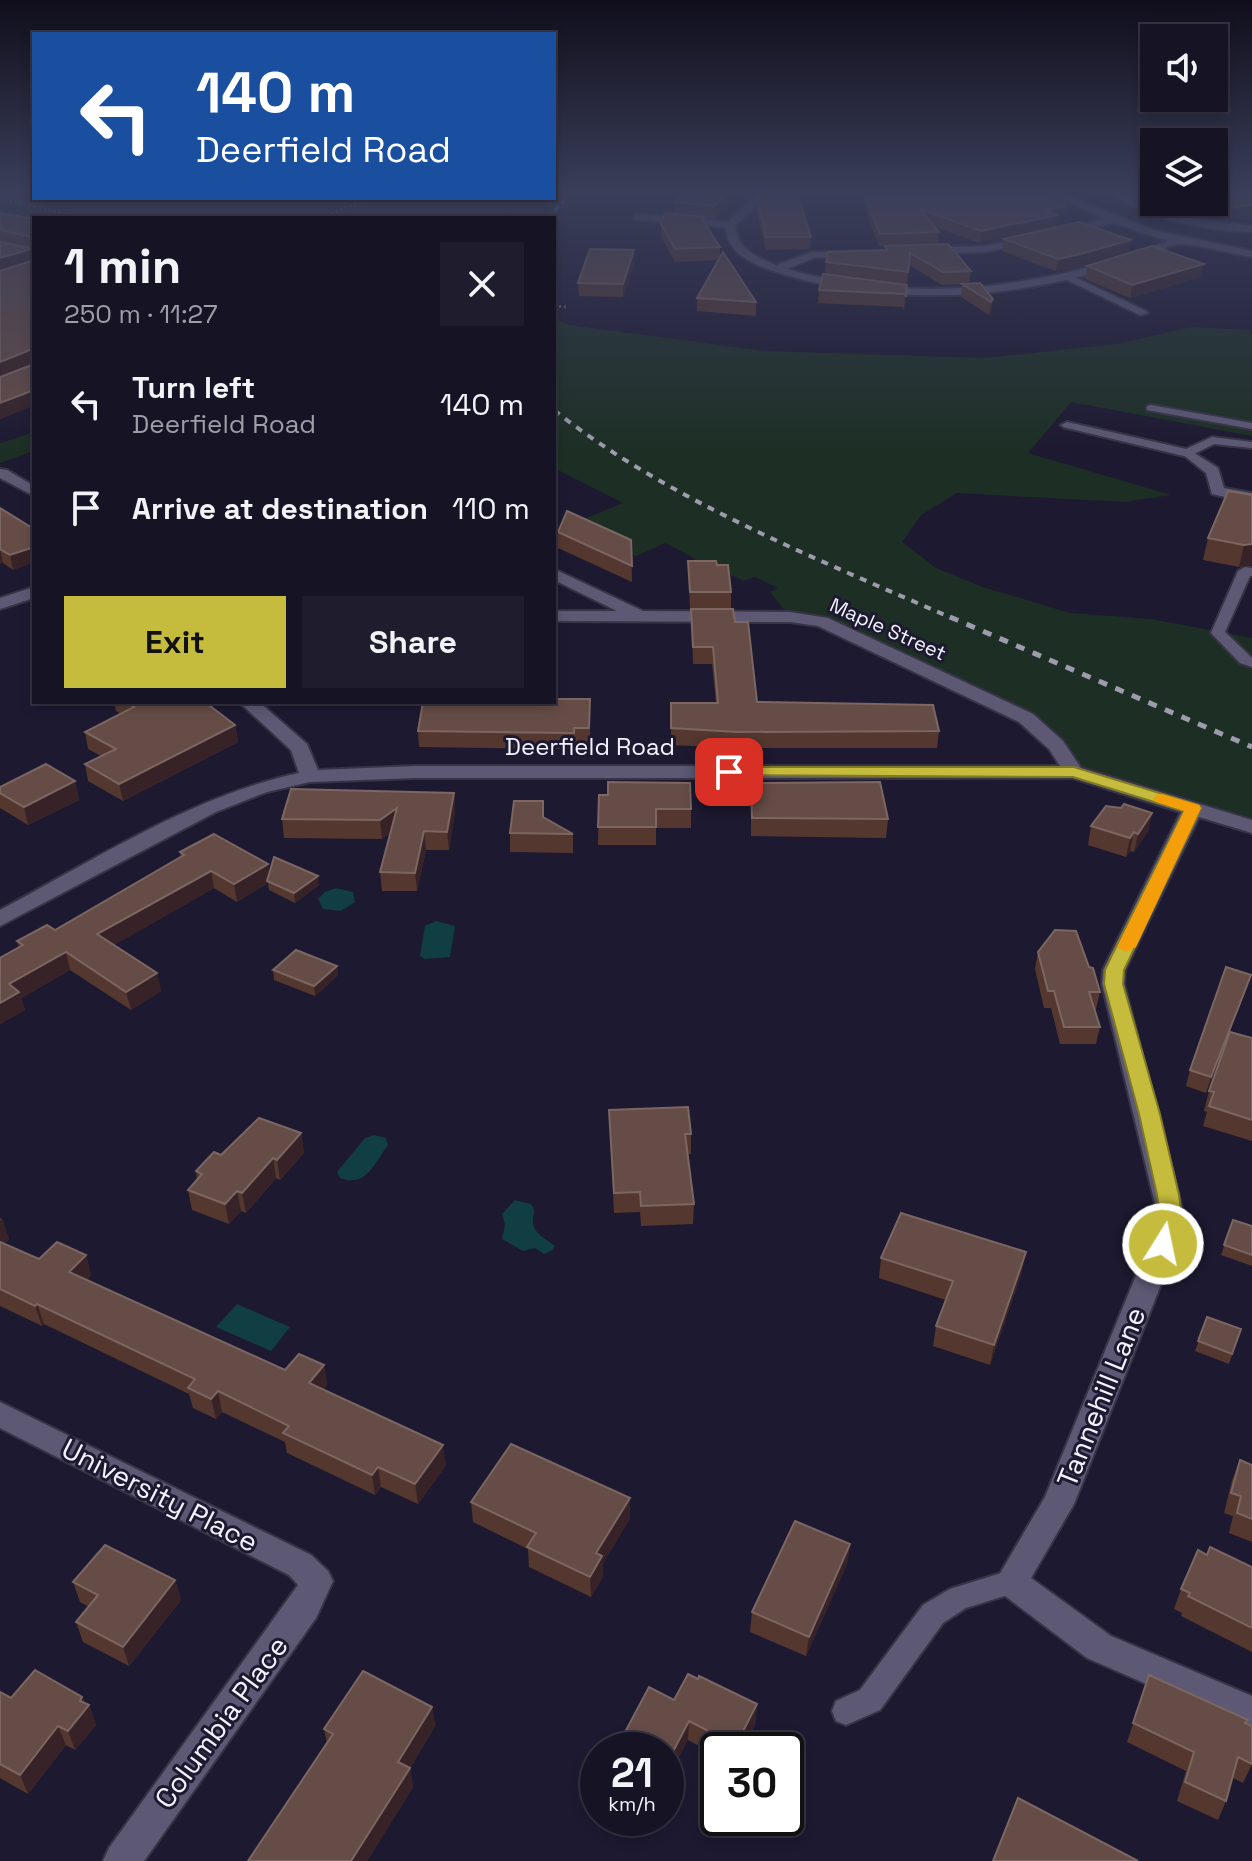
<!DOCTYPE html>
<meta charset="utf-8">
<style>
body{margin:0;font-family:"Space Grotesk",sans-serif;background:#1f1c2d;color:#f1f3f6;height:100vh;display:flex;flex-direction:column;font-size:30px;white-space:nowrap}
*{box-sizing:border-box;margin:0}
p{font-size:26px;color:#9e9ea7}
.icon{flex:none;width:44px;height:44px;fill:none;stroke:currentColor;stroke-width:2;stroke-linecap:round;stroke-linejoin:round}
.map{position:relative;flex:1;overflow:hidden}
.panel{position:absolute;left:32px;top:216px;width:524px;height:488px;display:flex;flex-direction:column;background:#161325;border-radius:0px;box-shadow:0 4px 12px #0003,0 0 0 2px #353242}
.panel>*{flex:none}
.hud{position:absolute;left:32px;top:32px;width:524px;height:168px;border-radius:0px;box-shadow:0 4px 12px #0003,0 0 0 2px #353242;background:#1a4fa0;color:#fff;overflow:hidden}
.controls{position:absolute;left:1140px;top:24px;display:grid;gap:16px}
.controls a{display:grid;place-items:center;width:88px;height:88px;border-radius:0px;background:#161325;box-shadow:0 4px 12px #0003,0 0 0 2px #353242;font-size:40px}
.speed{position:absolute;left:580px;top:1732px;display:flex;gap:16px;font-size:40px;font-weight:700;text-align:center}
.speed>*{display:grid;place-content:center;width:104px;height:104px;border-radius:50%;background:#161325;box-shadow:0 4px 12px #0003,0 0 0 2px #353242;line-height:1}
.speed small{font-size:20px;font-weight:400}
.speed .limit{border:4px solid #111;border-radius:12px;background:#fff;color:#111}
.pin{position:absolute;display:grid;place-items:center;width:68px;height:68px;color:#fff;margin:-34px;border-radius:16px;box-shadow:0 4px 12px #0006}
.me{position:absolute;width:88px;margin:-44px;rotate:10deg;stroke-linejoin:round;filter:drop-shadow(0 0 6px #0008)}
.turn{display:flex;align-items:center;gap:28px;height:168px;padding:0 32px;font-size:36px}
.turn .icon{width:104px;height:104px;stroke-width:2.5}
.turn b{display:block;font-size:56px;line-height:68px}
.round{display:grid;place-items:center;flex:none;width:84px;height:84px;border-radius:0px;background:#1f1c2d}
.summary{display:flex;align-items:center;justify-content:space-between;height:136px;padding:0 32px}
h1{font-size:48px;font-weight:700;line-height:60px}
.cta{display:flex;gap:16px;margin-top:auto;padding:16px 32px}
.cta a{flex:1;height:92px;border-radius:0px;background:#c5bc3d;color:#111;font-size:32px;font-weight:700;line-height:92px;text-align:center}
.cta a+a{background:#1f1c2d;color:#f1f3f6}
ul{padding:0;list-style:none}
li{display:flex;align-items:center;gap:24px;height:104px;padding:0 32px}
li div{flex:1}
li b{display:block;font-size:30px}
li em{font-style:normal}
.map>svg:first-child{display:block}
.green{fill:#1d2f25}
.water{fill:#103e42}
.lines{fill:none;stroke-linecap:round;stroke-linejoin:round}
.service-casing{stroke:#373446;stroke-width:4}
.minor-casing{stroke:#373446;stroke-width:4}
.path{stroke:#69677a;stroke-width:3;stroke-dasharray:2 3;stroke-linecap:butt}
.service{fill:#5d5975;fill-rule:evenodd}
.minor{fill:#5d5975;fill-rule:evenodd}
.rail-far2{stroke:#9e9cac;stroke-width:3;stroke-dasharray:5 5;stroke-linecap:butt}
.rail-far1{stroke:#9e9cac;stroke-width:4;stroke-dasharray:7 7;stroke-linecap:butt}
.rail{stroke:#9e9cac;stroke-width:5;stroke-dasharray:9 9;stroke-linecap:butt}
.wall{fill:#54382f}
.shaded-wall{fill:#372327}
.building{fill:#654c46;stroke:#7b6662;stroke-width:2}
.route{fill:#c5bc3d;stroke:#807a28;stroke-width:2}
.slow{fill:#f59e0b}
.labels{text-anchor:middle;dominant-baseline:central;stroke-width:6;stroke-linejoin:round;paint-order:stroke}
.far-street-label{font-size:20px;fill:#f3f3fd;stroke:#1d1931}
.street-label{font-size:24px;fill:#f3f3fd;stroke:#1d1931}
.near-street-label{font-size:28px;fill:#f3f3fd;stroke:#1d1931}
</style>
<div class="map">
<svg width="1252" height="1861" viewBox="0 0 1252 1861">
<rect width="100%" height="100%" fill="#1d1931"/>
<g class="green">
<polygon points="0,192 34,192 34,198 554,198 554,192 584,192 554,223 554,218 34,218 34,221 0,214"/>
<path d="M554 319 569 325 764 351 984 358 1117 344 1192 327 1249 330 1252 335V436L1071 402 1028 453 1171 495 1125 502 957 493 921 515 902 542 936 568 983 587 1070 613 1151 619 1252 638V827L1074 772 1041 728 822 622 790 617 770 592 778 588 755 577 743 581C731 573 722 575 712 569 696 560 682 551 665 543L636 556 595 537 573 546 554 539 572 530 567 526 623 503 554 468Z"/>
<polygon points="34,432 34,451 0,463 0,443"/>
</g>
<g class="water">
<polygon points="336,888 353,892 355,902 341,911 323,909 318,899 325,892"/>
<polygon points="436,921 455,926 450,957 425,959 420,956 425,926"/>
<path d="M374 1135 386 1138 388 1145C374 1164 366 1188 340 1178L337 1172 365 1138Z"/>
<path d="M515 1200 531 1204C537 1213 532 1214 533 1223 535 1235 547 1239 555 1246L553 1250 544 1254 535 1248 523 1251 502 1239 505 1225 502 1214Z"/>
<polygon points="237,1304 290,1327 271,1351 216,1327"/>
</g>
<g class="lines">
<defs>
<g id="service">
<polygon points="636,214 730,222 734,225 730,228 633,219"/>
<polygon points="1066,273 1146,311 1148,313 1140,315 1063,278 1063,274"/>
<polygon points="1151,405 1252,423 1252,429 1147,410 1147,406"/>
<polygon points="1067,422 1186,449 1212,437 1252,442 1252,448 1214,444 1188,457 1063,427 1061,425"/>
<polygon points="1245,567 1252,568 1252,576 1250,576 1225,632 1252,658 1252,667 1240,663 1211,633 1238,571"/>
<polygon points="1011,1570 1020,1573 1024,1582 1020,1591 966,1608 943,1623 880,1710 846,1725 836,1721 832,1711 836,1701 860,1690 923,1605 950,1589"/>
</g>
<g id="minor">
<path d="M759 192H769L735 226C737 249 756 257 776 265L812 252 859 251V255L814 258 787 269C912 306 1049 288 1168 241L1114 223 986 252 926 254 920 251 926 248 986 246 1104 219 1047 192H1059L1153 230 1252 251V257C1237 255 1191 243 1180 244 1167 245 1152 255 1140 260 1123 266 1105 271 1087 275 990 300 883 304 786 275 759 267 727 257 725 225Z"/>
<path d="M1109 192H1122L1184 217 1252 226V232C1208 231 1144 219 1109 192Z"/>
<polygon points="1188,449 1218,468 1224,488 1252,493 1252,503 1212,494 1206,473 1181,453"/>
<polygon points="0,469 7,470 34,486 34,496 0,478"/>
<path d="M554 569 643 611 790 612 828 618 1033 714 1063 741 1081 768 1252 820V833L1199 817 1125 970 1124 984 1184 1216 1177 1244 1074 1504 1031 1578 1111 1636 1252 1696V1730L1087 1658 1000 1592 995 1582 1045 1497 1149 1244 1158 1216 1102 984 1103 970 1181 812 1073 778H415L310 782 267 792 216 812 0 926V910C96 859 192 796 299 773L291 750 239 702H259L307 744 318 770 415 766H1060L1049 749 1019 722 818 626 790 622 554 621V611H617L554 580Z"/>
<polygon points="34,587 34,598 0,609 0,598"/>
<polygon points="0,1402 311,1555 328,1571 333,1581 316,1618 144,1861 103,1861 109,1848 298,1585 289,1575 0,1428"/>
</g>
</defs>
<use href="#service" class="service-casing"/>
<use href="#minor" class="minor-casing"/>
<g class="path">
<polyline points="0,199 85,218"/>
<polyline points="322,218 370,198"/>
<polyline points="554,306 566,307"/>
</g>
<use href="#service" class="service"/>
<use href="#minor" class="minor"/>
<polyline class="rail-far2" points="548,218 572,192"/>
<path class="rail-far1" d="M554 410C667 500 822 561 954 619"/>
<polyline class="rail" points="950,617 1252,747"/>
</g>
<g class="wall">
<polygon points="737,192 715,218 706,217 706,225 720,247 720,258 756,302 756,316 697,311 697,298 719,260 675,262 661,237 661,224 674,214 675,202"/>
<polygon points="1214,192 1252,192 1252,217 1228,220 1197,205 1186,207 1175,202 1214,202"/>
<polygon points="865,196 1066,206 1065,217 980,243 934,227 939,232 938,244 971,271 969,284 993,299 991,312 989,315 961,297 962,284 942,285 909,265 904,310 903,307 818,303 819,290 825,275 826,262 885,251 885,246 879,246 864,207"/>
<polygon points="757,197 811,237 810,249 766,250 756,209"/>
<polygon points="0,213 34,219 34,405 0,419"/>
<polygon points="1004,239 1129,252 1075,267 1056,271 1002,251"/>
<polygon points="634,250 634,263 623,297 579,296 578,283"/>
<polygon points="1087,266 1201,277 1130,298 1085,279"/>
<polygon points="1252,495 1252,565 1239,567 1203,560 1208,538"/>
<polygon points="0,508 34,529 34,562 13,570 3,563 0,564"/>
<polygon points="558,532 631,540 632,582 558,548"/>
<polygon points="688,561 717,565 731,592 731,609 690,608"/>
<polygon points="691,609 735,622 757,702 939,731 937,748 736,748 671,745 671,703 716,703 712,664 693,664"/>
<polygon points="590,699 590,744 574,744 574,749 419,747 418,731"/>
<polygon points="114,702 205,702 235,725 238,742 123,801 88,781 85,764 101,756 88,749 85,732 121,714 116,711"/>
<polygon points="75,781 79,800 28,825 0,808 0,787"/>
<polygon points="751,783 888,819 886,838 751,836"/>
<polygon points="454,793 455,811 449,850 426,850 417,891 382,891 380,872 390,833 382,839 284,838 282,819"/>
<polygon points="599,795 691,809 691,828 656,828 656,845 598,845"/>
<polygon points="1152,813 1148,831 1134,852 1130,851 1126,857 1088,845 1091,826"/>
<polygon points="510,833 573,834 573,853 510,852"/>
<polygon points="180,852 319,885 295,903 269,890 268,883 237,902 214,888 114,945 157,973 161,991 131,1010 70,970 21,998 25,1010 0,1024 19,948 17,941 55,930 181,857"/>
<polygon points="1038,952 1089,967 1100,992 1096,1009 1094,1009 1100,1027 1096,1044 1060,1044 1051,1008 1044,1008 1035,969"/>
<polygon points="337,966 338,975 315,996 274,980 273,970"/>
<polygon points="1251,975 1246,990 1206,1093 1186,1086 1190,1070"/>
<polygon points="1252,1038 1252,1141 1203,1126 1207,1112 1204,1111 1209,1091"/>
<polygon points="609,1110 691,1134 691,1154 688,1154 694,1204 693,1224 641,1226 640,1212 614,1213"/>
<polygon points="301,1133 304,1153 280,1180 276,1178 246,1213 241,1211 229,1224 192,1210 188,1190 197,1180 196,1171 221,1155"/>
<polygon points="0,1218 2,1219 9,1239 4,1244 39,1259 86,1255 91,1275 87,1280 285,1370 324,1365 327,1385 323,1390 446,1465 418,1504 381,1487 375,1495 287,1453 285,1442 222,1412 216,1419 193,1408 189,1394 44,1324 42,1326 0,1306"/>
<polygon points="1233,1220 1252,1226 1252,1266 1221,1255"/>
<polygon points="881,1258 1022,1272 990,1365 933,1346 936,1326 946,1300 879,1278"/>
<polygon points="1207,1317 1241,1329 1229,1364 1195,1351"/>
<polygon points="1240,1460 1252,1465 1252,1542 1229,1533 1233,1516 1224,1513 1232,1480"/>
<polygon points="471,1502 630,1518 603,1563 603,1576 591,1597 529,1567 528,1549 473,1522"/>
<polygon points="850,1544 847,1564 806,1656 750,1632 752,1612"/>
<polygon points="1207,1555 1252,1567 1252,1652 1181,1616 1182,1613 1174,1609 1181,1589"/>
<polygon points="175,1580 181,1600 129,1666 83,1642 76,1622 89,1607 80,1602 73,1582"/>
<polygon points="1149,1675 1248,1720 1246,1723 1252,1764 1243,1783 1233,1778 1226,1801 1218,1820 1177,1801 1186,1771 1127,1742"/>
<polygon points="0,1692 11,1698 82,1697 85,1703 89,1705 96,1725 75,1750 66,1745 28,1794 0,1778"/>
<polygon points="674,1700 757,1704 755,1724 742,1750 718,1750 718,1756 688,1740 666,1750 616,1750"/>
<polygon points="432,1707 435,1726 410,1768 413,1787 367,1861 248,1861 327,1744 324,1729"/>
</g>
<g class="shaded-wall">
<polygon points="728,192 737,192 715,218 715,206"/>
<polygon points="1187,202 1198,202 1197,205 1186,207"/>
<polygon points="1252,205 1252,217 1228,220 1231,208"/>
<polygon points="1066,206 1065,217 1057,219 1056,227 980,243 981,231 1044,211"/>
<polygon points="1131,240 1129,252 1075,267 1056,271 1058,259"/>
<polygon points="31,249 33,261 0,272 0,258"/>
<polygon points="634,250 634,263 623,297 623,284"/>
<polygon points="1204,264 1201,277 1130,298 1132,285"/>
<polygon points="993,299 991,312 989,315 991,302"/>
<polygon points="30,350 33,364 0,377 0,362"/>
<polygon points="34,390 34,405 0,419 0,403"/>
<polygon points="1252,544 1252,565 1239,567 1244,545"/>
<polygon points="34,547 34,562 13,570 10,555"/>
<polygon points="0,549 3,563 0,564"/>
<polygon points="235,725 238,742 123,801 119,784"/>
<polygon points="75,781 79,800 28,825 24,807"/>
<polygon points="454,793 455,811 449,850 447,832"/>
<polygon points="397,808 398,827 382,839 380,820"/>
<polygon points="1152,813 1148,831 1134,852 1138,834"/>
<polygon points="424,831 426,850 417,891 415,873"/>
<polygon points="1134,832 1130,851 1126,857 1130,838"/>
<polygon points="268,864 270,882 267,881 268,883 237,902 234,884"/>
<polygon points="211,871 214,888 102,952 97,934"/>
<polygon points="318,876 319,885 295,903 294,893"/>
<polygon points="66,952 70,970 21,998 25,1010 0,1024 0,1003 9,984"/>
<polygon points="337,966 338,975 315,996 314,986"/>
<polygon points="157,973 161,991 131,1010 126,992"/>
<polygon points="1251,975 1246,990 1206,1093 1211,1077"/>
<polygon points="301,1133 304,1153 280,1180 277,1160"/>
<polygon points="273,1158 276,1178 246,1213 242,1193"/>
<polygon points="237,1191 241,1211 229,1224 225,1204"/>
<polygon points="2,1219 9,1239 0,1248 0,1221"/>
<polygon points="1026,1252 1022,1272 990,1365 994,1345"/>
<polygon points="86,1255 91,1275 75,1292 69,1272"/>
<polygon points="37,1304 44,1324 42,1326 35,1306"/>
<polygon points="324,1365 327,1385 312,1403 309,1383"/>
<polygon points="218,1391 222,1412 216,1419 211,1399"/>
<polygon points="443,1445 446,1465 418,1504 415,1484"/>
<polygon points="378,1467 381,1487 375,1495 372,1475"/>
<polygon points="630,1498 630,1518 603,1563 603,1576 591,1597 590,1577 596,1553"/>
<polygon points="850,1544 847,1564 806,1656 809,1637"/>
<polygon points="175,1580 181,1600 129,1666 123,1647"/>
<polygon points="82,1697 86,1708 89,1705 96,1725 75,1750 68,1731 80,1701"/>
<polygon points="757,1704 755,1724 742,1750 736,1750 736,1745"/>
<polygon points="432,1707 435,1726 408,1771 410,1768 413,1787 367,1861 351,1861 398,1762"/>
<polygon points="689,1721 688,1740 666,1783 666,1765"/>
<polygon points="58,1726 66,1745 28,1794 20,1775"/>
</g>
<g class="building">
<polygon points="685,192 728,192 715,206 675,202"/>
<polygon points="762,192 797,192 811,237 766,237 757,197"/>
<polygon points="1214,192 1252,192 1252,205 1231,208 1214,200"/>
<polygon points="1065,195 1066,206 1044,211 1058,215 981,231 920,209 939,232 880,234 865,196"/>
<polygon points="0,213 34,219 34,244 32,237 0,230"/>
<polygon points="665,213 706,217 703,220 720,247 675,249 661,224"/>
<polygon points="1079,222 1131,240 1077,255 1058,259 1004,239"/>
<polygon points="0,242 31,248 34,246 34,251 31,249 0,258"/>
<polygon points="948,244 971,271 943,272 910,253 908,272 826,262 828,252 887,250 885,246"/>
<polygon points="1152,246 1204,264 1132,285 1087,266"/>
<polygon points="590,249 634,250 623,284 578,283"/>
<polygon points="723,252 756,302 697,298"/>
<polygon points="34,258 34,353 30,350 0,362 0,271 34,260"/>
<polygon points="823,274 907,285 906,297 905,294 819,290"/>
<polygon points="980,283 993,299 991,302 962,284"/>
<polygon points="34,355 34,390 0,403 0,377 34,364"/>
<polygon points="1228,491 1252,495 1252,544 1244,545 1208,538"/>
<polygon points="0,508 34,529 34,547 10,555 0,549"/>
<polygon points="567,511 631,540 632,566 558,532"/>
<polygon points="688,561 716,561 717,565 728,565 731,592 690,592"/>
<polygon points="691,609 733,609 735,622 748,622 757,702 933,705 939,731 737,732 671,728 671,703 718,703 713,647 693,647"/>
<polygon points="554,699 590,699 589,728 574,728 574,733 418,731 423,702 554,702"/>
<polygon points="125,702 205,702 235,725 119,784 85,764 116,749 85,732 134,707"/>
<polygon points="46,764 75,781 24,807 0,793 0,787"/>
<polygon points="608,782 690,783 691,809 656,809 656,827 598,827 599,795 608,795"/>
<polygon points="880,782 888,819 752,818 751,783"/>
<polygon points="291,789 454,793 447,832 424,831 415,873 380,872 397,808 380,820 282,819"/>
<polygon points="514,801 543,801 543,817 573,834 510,833"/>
<polygon points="1124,804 1152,813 1138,834 1134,832 1130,838 1091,826 1106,806 1121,808"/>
<polygon points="214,834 268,864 234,884 211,871 97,934 157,973 126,992 66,952 9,984 19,992 0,1003 0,958 23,945 17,941 47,925 55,930 184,855 180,852"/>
<polygon points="274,857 318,876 294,893 267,881"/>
<polygon points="1055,930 1076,931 1089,967 1093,968 1100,992 1089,992 1100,1027 1064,1027 1054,991 1048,991 1038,952"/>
<polygon points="296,950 337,966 314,986 273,970"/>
<polygon points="1226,967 1251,975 1211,1077 1190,1070"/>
<polygon points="1230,1032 1252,1038 1252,1120 1209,1106 1214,1092 1209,1091"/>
<polygon points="688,1107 691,1134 685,1134 694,1204 641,1206 640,1192 614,1193 609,1110"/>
<polygon points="259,1118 301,1133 277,1160 273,1158 242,1193 237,1191 225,1204 188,1190 202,1174 196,1171 214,1152 221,1155"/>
<polygon points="901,1213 1026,1252 994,1345 936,1326 953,1281 881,1258"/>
<polygon points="1233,1220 1252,1226 1252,1255 1224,1245"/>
<polygon points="0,1242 39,1259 57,1242 86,1255 69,1272 285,1370 299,1354 324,1365 309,1383 443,1445 415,1484 378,1467 372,1475 283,1433 289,1426 218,1391 211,1399 188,1388 195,1379 37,1304 35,1306 0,1289"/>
<polygon points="1207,1317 1241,1329 1232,1354 1198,1341"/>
<polygon points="511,1444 630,1498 596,1553 602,1556 590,1577 527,1547 536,1533 471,1502"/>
<polygon points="1240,1460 1252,1465 1252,1519 1237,1513 1241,1496 1231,1493"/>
<polygon points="795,1521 850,1544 809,1637 752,1612"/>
<polygon points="105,1545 175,1580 123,1647 76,1622 98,1595 73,1582"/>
<polygon points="1210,1547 1252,1567 1252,1628 1188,1596 1190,1593 1181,1589 1198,1550 1207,1555"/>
<polygon points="35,1670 82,1697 80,1701 89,1705 68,1731 58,1726 20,1775 0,1764 0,1692 11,1698"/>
<polygon points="363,1671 432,1707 398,1762 410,1768 351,1861 248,1861 333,1734 324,1729"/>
<polygon points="688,1674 698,1679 699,1676 757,1704 736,1745 689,1721 666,1765 666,1750 616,1749 649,1687 674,1700"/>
<polygon points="1149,1675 1248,1720 1245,1723 1252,1726 1252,1764 1238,1757 1226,1801 1185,1782 1194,1752 1133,1723"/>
<polygon points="1018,1798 1138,1861 993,1861"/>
</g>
<linearGradient id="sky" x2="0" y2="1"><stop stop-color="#100e1b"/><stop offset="0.42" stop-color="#3a3e5a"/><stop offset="1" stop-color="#3a3e5a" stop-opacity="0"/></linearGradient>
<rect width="1252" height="452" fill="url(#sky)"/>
<polygon class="route" points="729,767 1074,767 1199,805 1201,808 1124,970 1123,984 1160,1114 1179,1195 1182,1216 1171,1250 1163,1253 1155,1250 1152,1244 1160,1216 1157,1195 1139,1114 1104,984 1105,970 1112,955 1184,811 1073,777 723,775 723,768"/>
<polygon class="slow" points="1162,794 1199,805 1201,808 1136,947 1126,952 1117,947 1184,811 1156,802 1153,799 1156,795"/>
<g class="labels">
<g class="far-street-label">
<text transform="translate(888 629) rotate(24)">Maple Street</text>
</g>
<g class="street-label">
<text x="590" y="746">Deerfield Road</text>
</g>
<g class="near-street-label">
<text transform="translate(1101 1397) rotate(-68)">Tannehill Lane</text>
<text transform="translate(160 1495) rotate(27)">University Place</text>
<text transform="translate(221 1722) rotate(-54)">Columbia Place</text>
</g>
</g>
</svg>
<div class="controls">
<a><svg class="icon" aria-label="sound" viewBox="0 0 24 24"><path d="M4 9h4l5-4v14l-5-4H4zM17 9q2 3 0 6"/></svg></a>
<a><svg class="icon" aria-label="layers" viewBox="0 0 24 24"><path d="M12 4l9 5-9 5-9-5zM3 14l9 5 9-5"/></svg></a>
</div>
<div class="speed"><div>21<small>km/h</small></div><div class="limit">30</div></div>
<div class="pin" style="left:729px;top:772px;background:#d93025"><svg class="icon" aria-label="arrive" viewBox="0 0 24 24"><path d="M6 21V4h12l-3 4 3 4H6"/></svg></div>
<svg class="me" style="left:1163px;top:1244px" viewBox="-20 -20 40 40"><circle r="17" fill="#c5bc3d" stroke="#fff" stroke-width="3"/><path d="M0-11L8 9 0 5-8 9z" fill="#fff"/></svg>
<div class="hud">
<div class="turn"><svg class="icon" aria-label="left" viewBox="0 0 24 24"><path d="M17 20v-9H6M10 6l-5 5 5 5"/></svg><div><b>140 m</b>Deerfield Road</div></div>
</div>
<section class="panel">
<div class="summary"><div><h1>1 min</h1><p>250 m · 11:27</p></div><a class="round"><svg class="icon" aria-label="close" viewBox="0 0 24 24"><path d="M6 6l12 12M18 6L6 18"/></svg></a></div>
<ul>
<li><svg class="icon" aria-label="left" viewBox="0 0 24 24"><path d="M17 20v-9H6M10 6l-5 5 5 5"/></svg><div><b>Turn left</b><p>Deerfield Road</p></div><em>140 m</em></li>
<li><svg class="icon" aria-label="arrive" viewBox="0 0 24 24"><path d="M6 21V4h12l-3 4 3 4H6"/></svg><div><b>Arrive at destination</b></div><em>110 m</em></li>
</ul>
<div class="cta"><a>Exit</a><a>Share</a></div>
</section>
</div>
